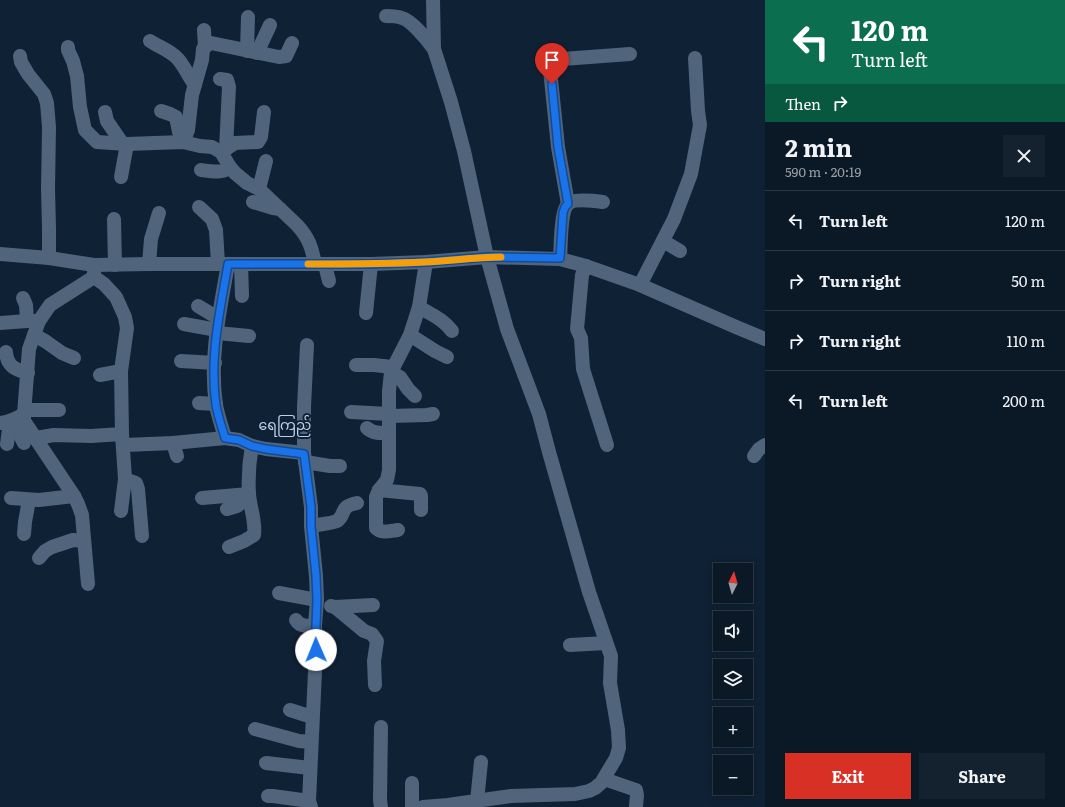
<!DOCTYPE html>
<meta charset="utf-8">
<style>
body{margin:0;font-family:Literata,"Noto Sans Myanmar",serif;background:#14222f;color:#f1f3f6;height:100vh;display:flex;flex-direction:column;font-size:15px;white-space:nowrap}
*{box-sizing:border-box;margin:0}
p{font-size:13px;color:#9aa0a7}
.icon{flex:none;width:22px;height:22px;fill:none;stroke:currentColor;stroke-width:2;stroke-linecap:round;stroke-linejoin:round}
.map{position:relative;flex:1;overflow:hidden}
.sheet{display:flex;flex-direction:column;background:#0b1927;width:300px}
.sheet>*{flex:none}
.banner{background:#0b6e4f;color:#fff;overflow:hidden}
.needle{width:26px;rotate:5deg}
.buttons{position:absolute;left:713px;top:563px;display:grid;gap:8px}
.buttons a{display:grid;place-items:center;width:40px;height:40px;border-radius:0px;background:#0b1927;box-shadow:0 2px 10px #0003,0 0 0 1px #2b3844;font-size:20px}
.pin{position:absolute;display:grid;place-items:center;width:34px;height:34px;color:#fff;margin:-41px -17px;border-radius:50% 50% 50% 0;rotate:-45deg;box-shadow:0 0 4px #0007}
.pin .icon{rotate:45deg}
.me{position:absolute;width:44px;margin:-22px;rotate:359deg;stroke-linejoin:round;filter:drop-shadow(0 0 3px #0008)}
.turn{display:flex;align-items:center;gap:14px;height:84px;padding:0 20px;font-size:18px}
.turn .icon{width:52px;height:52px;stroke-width:2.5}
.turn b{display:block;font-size:28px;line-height:34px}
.then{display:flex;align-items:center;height:38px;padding:0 20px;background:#0003;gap:8px;font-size:15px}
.round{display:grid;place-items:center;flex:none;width:42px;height:42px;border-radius:0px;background:#14222f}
.summary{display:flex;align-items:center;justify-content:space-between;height:68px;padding:0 20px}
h1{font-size:24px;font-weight:700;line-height:30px}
.button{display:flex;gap:8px;margin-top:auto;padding:8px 20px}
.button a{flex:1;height:46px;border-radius:0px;background:#d93025;color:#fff;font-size:16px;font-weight:700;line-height:46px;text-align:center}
.button a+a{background:#14222f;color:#f1f3f6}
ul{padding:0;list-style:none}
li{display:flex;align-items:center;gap:12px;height:60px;padding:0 20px;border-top:1px solid #2b3844}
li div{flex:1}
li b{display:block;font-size:15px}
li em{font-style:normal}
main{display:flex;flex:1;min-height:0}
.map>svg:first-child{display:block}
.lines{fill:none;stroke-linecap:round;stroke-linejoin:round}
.minor{stroke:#50647b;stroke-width:14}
.route-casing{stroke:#114b97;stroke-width:10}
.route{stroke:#1a73e8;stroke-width:7}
.slow{stroke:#f59e0b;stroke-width:7}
.labels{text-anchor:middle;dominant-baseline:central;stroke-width:4;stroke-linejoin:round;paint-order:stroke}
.quarter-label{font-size:14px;fill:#bad1eb;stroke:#0f2134}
</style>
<main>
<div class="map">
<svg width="765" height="807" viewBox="0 0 765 807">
<rect width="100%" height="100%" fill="#0f2134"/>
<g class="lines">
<g class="minor">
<path d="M386 16C391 16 397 16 402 18 411 20 428 41 434 49"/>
<polyline points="204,30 205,47"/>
<path d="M150 41C159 47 169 50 177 58 184 65 188 76 195 85"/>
<path d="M68 47V50L73 61 77 76 80 107 85 130 97 142 127 144 183 142 200 146 212 147 221 152 230 167 235 173 247 183 259 189 297 225C309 238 312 248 315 264"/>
<polyline points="247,51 248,17"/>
<polyline points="257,53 270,25"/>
<polyline points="20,56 21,62 28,74 44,94 47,103 49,127 48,189 49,228 49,258"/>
<polyline points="220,79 227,80 229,87 226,149"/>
<polyline points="161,111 170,114 176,117 179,132 185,139"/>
<polyline points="105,112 107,121 122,143"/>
<polyline points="183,142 188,130 192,95 202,60 203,49 207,45 211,43 279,57 286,56 292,43"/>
<polyline points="221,152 235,143 258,142 261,137 264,112"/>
<path d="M201 170C209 171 225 174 230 167"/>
<polyline points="121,177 127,144"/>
<polyline points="259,189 266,161"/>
<polyline points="253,202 273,208 280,209"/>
<polyline points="568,204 558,147 549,60 630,54"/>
<polyline points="199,207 212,219 216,230 218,264"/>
<polyline points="114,219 115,265"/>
<polyline points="663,241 680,251"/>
<polyline points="0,254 49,258 94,265 149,264 371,264 426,262 487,257 560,259 586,266 640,285 736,327 765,339"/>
<path d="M560 259C561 248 560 209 569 203 575 199 595 201 603 202"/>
<polyline points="149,264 151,239 159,213"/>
<path d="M228 264C220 310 209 358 216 405 218 416 222 427 225 438L239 440 252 446 266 449 304 453 311 507V526L316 576 317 600 315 625 316 650 309 801 311 807"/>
<polyline points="241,264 242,296"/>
<polyline points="325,265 329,281"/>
<polyline points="586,266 582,275 577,329 581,338 583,369 607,445"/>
<polyline points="94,277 104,284 116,297 125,317 127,328 121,371 122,434 125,479 121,511"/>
<polyline points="640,285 674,219 691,174 700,125 698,111 695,58"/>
<polyline points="23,298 26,305 27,321"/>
<polyline points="198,306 218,318"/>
<path d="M419 307C432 315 443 319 452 331"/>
<polyline points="366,313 371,264"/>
<polyline points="0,323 27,321 39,321"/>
<polyline points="184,324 217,330"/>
<polyline points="217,333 249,336"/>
<polyline points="34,335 45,341 62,353 74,358"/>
<polyline points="410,335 435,351 447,357"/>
<path d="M6 352C7 366 15 370 28 373"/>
<polyline points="181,361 215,363"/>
<polyline points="356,365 374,365 392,367"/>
<polyline points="391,372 400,377 408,389 415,396"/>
<polyline points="100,375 121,371"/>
<polyline points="199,403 216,404"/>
<polyline points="25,410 59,410"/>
<polyline points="351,412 389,414"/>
<polyline points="389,416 427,415 433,414"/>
<polyline points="16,419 17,429 24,443"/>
<path d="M0 423C10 422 16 419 24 414"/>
<path d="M367 428C373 434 381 433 388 433"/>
<polyline points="36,438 54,435 91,436 122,434"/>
<polyline points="173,443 177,456"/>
<polyline points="7,444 10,422"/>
<polyline points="124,445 173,443 225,438"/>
<polyline points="304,453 304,407 307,345"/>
<polyline points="754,456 759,449 765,445"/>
<polyline points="305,462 330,466 340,466"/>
<polyline points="125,479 136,483 138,489 142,536"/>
<polyline points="379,490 420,494 421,496 421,510"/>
<polyline points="11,498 39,500 74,496"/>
<polyline points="202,498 249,494"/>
<polyline points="227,509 237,506 242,502 242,496"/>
<path d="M311 526C318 524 331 524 337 521 347 514 338 507 357 503"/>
<path d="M398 530C390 531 382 534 376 528V497L379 490 387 480 389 470V391L391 372 410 335 419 307 426 262"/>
<polyline points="24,534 25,522 29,500"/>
<path d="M229 547 244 541 254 535C256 521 250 508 249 494 248 478 249 462 252 446"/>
<polyline points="39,558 45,551 52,547 73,540 84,541"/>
<polyline points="88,584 82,515 78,504 74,496 24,421 24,414 29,349 39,321 50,305 94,277 94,265"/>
<polyline points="279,593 317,600"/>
<polyline points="331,606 335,607 373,605"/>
<polyline points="335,607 364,631 372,634 377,641 374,661 375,685"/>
<path d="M296 620C300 627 308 626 315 625"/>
<polyline points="570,645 606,643"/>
<polyline points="290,710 312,717"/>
<polyline points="381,727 380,800 381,807"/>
<polyline points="255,729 299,741 311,742"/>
<polyline points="266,763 310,768"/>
<polyline points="604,779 636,790 637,795 636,806"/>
<polyline points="412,783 412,807"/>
<polyline points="268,796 273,796 309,801"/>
<polyline points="477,801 481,762"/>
<polyline points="423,807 448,805 511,796 575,794 589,791 595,788 601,783 616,758 619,748 618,730 610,683 611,656 589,592 549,452 539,414 507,329 487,257 464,151 451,102 434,49 433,0"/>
</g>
</g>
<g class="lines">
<defs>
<path id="route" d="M316 650V625L317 600 316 576 311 526V507L304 454 266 449 252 446 239 440 225 438C222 427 218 417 216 405 209 358 220 311 228 264H371L426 262 487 257 560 258 563 213 565 207 568 204 558 147 552 84"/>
</defs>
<use href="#route" class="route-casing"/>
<use href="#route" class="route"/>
<path class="slow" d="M308 264C347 264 386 264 425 262 450 261 475 257 501 257"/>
</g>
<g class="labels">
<g class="quarter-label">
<text x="285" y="424">ရေကြည်</text>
</g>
</g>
</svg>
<div class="buttons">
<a><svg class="needle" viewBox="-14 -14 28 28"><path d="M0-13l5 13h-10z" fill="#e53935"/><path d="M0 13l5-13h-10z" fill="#9aa0a7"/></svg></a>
<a><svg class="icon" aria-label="sound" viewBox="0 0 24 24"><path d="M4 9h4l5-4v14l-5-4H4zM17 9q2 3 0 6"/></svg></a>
<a><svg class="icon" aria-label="layers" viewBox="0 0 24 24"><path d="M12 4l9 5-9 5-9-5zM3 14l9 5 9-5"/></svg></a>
<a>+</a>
<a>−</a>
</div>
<div class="pin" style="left:552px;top:84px;background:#d93025"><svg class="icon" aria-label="arrive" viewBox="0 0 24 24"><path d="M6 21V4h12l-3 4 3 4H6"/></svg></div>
<svg class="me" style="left:316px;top:650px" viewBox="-20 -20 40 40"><circle r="19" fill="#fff"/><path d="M0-13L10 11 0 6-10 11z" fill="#1a73e8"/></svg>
</div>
<section class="sheet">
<div class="banner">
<div class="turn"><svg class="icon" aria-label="left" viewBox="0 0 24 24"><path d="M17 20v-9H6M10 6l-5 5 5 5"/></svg><div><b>120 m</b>Turn left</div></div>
<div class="then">Then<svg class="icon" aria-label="right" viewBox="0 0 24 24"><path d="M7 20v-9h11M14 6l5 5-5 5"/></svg></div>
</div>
<div class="summary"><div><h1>2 min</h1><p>590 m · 20:19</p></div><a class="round"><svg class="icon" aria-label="close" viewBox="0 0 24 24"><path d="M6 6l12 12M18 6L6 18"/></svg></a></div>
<ul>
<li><svg class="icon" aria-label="left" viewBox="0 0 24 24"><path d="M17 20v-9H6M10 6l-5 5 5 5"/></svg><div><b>Turn left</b></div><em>120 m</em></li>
<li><svg class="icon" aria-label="right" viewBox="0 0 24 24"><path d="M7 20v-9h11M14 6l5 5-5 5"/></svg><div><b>Turn right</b></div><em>50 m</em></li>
<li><svg class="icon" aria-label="right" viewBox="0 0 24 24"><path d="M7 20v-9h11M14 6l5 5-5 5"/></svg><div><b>Turn right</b></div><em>110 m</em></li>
<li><svg class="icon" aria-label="left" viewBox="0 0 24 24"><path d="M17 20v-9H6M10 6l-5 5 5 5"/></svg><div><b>Turn left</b></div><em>200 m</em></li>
</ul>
<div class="button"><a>Exit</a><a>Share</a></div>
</section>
</main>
